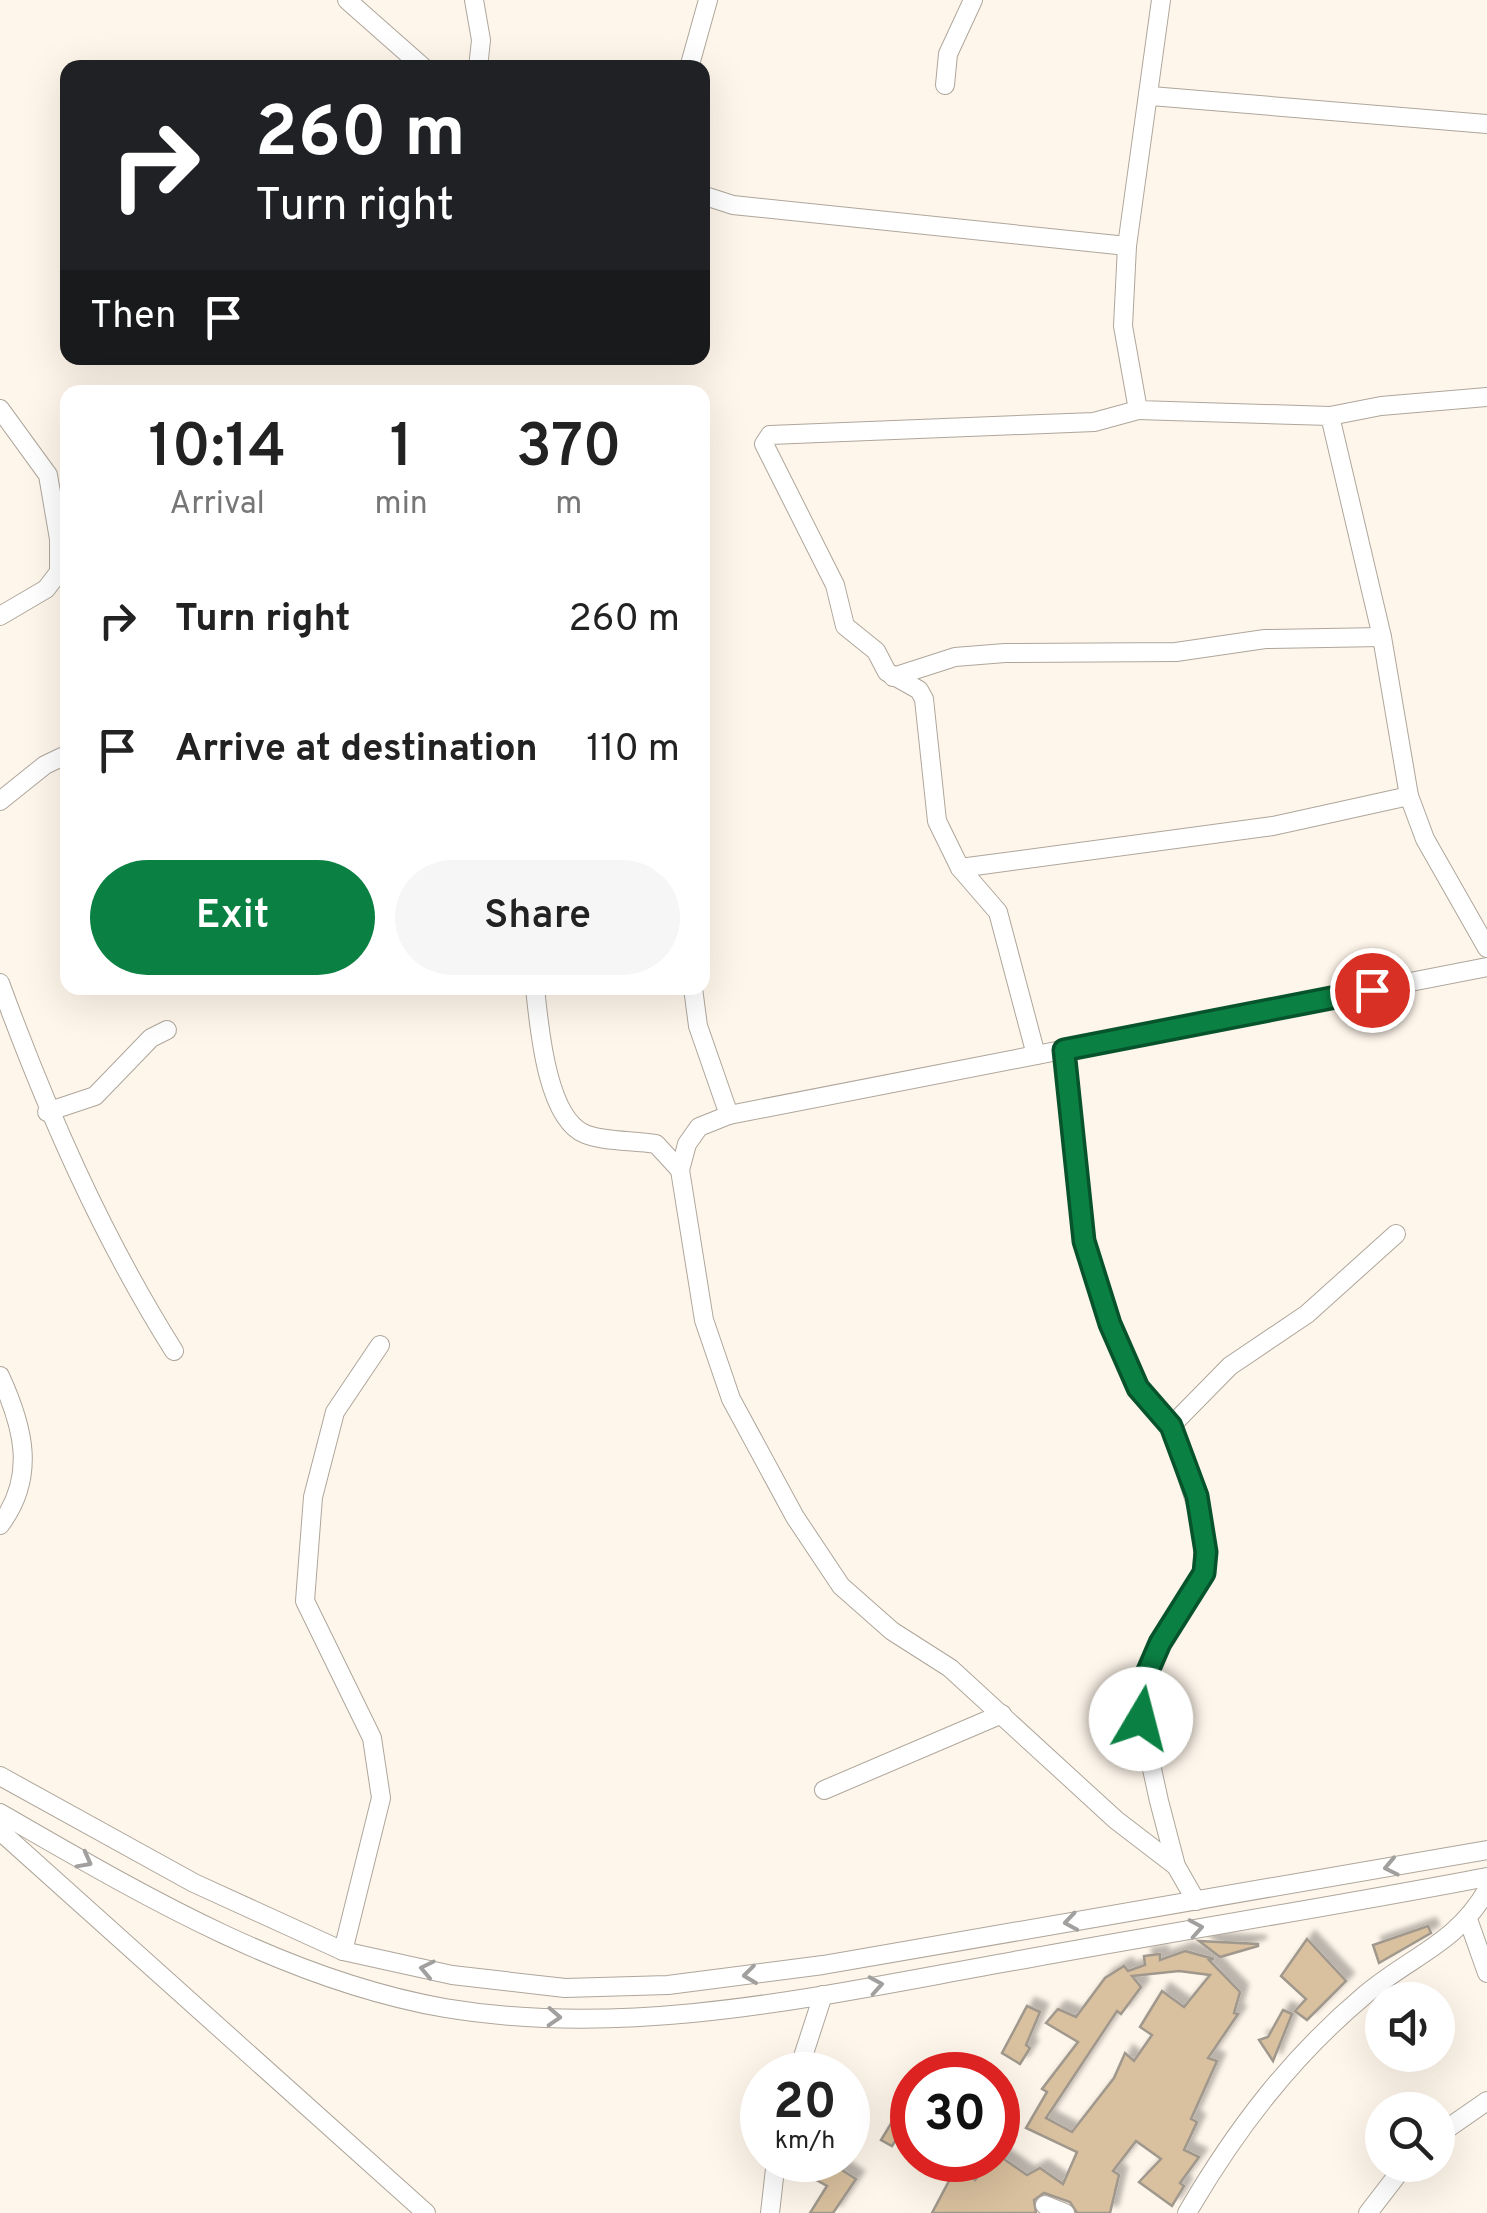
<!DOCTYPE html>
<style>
body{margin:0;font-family:Overpass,sans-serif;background:#f6f6f6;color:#222;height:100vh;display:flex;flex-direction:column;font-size:38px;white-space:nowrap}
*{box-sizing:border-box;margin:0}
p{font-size:32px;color:#767676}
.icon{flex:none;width:55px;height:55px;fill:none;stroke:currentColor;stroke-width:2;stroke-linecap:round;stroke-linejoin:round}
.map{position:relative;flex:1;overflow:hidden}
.panel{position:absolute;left:60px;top:385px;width:650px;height:610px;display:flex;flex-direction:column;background:#fff;border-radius:20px;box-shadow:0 10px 40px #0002}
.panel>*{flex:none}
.hud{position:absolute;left:60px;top:60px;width:650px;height:305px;border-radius:20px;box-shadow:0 10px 40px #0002;background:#202124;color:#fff;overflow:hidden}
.controls{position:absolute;left:1365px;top:1982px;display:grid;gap:20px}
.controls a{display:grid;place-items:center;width:90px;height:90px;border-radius:50%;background:#fff;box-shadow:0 10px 40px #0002;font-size:50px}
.speed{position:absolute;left:740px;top:2052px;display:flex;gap:20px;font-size:50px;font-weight:700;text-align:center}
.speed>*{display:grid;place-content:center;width:130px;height:130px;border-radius:50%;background:#fff;box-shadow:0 10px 40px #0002;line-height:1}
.speed small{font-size:25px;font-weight:400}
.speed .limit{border:15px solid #d22;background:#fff;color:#111}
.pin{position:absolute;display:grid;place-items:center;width:85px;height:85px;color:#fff;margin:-42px;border:5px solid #fff;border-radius:50%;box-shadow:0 2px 10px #0007}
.me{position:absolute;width:110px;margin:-55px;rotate:8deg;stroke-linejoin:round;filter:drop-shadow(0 0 8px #0008)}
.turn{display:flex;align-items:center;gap:35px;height:210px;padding:0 30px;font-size:45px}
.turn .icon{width:130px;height:130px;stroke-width:2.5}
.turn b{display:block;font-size:70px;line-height:85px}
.then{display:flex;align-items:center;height:95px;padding:0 30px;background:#0003;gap:20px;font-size:38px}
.eta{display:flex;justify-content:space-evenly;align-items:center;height:170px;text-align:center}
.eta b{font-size:60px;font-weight:600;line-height:70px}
.action{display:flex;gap:20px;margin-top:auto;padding:20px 30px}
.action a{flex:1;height:115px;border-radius:60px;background:#0b8043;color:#fff;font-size:40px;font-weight:600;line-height:115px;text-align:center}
.action a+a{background:#f6f6f6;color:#222}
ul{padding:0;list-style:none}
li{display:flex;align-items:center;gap:30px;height:130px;padding:0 30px}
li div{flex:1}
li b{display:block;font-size:38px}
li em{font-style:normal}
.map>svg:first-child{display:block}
.building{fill:#d9c09e;stroke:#a0988d;stroke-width:2.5;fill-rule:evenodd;filter:url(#shadow)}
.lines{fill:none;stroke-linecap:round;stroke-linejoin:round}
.minor-casing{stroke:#aea69b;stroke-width:20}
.minor{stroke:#fff;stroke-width:18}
.oneway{stroke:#a1a09e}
.route-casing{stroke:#07532c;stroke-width:25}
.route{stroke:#0b8043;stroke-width:18}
</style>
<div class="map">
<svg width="1487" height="2213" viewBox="0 0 1487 2213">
<defs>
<filter id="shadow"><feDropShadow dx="8" dy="-8" stdDeviation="2.5" flood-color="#0004"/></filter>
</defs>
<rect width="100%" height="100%" fill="#fff6eb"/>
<g class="building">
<polygon points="1428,1926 1431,1933 1379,1963 1373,1945"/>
<polygon points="1307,1939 1346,1981 1307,2020 1295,2011 1306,1999 1281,1976"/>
<polygon points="1199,1941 1258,1944 1258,1946 1220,1957"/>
<path d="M1185 1951 1214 1959 1209 1960 1240 1992 1234 2013 1238 2014 1208 2058 1217 2061 1191 2119 1197 2122 1184 2150 1199 2157 1180 2183 1184 2186 1172 2206 1139 2182 1161 2159 1136 2141 1113 2171 1119 2175 1110 2213H1077L1070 2202 1044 2193 1034 2200 1036 2213H932L957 2166 975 2180 998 2155 1027 2175 1040 2168 1063 2184 1077 2152 1026 2128 1047 2092 1042 2089 1078 2042 1046 2023 1058 2009 1076 2017 1105 1978 1124 1966 1128 1971 1145 1965 1144 1956 1160 1954V1960ZM1179 1971 1210 1975 1184 2007 1162 1991 1140 2027 1152 2035 1134 2061 1125 2053 1114 2078 1072 2132 1046 2118 1117 2011 1121 2014 1141 1987 1132 1976Z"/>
<polygon points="1027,2006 1040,2012 1026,2045 1030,2048 1020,2064 1002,2053"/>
<polygon points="1283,2010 1292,2014 1273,2061 1259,2040 1268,2037"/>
<polygon points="903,2104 912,2115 892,2146 881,2140"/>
<polygon points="812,2160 826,2160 856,2179 833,2213 810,2213 827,2186 804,2173"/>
</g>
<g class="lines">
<defs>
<g id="minor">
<polyline points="347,0 424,68"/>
<polyline points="474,0 481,40 478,68"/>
<polyline points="1161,0 1127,246 1123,326 1138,410 1330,416 1382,637 1409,796 1425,839 1487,948"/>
<polyline points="689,68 708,0"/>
<polyline points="945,85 948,54 973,0"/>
<polyline points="1151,96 1487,124"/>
<polyline points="702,195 733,205 1127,246"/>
<polyline points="0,409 48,475 59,539 59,572 46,589 0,616"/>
<polyline points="1330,416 1381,406 1487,397"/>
<polyline points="893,677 955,657 1005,653 1176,652 1265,639 1382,637"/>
<polyline points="0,801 45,765 68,754"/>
<polyline points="960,868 1273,826 1409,796"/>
<path d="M0 983C47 1111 101 1235 174 1351"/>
<path d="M535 988C539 1024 546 1118 585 1134 604 1142 635 1140 656 1144L680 1170"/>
<polyline points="693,988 698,1026 729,1115"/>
<polyline points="1063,1049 1085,1241 1110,1324 1138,1388 1171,1426 1203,1526 1203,1573 1160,1643 1141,1687 1141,1719 1159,1801 1176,1866 1196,1901"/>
<polyline points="1036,1055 998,912 960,868 937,821 924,699 919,690 887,672 876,651 845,626 835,585 764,444 770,435 1094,422 1138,410"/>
<polyline points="47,1112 95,1096 151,1038 167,1030"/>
<path d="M0 1376C23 1426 37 1476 0 1525"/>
<polyline points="1171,1426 1230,1366 1307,1314 1396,1234"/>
<polyline points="0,1776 194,1883 343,1951 452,1975 565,1988 668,1985 823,1965 1487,1850"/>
<polyline points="824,1790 1002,1714"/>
<path d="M0 1813C139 1893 285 1980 445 2008 635 2040 827 1994 1014 1961 1171 1932 1330 1907 1487 1877"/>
<polyline points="0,1831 426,2213"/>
<polyline points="1176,1866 1116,1820 950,1668 892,1631 841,1586 795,1517 731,1399 704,1320 680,1170 687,1144 699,1127 729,1115 1487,967"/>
<polyline points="1469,1922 1487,1973"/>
<polyline points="343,1951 381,1798 372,1738 305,1601 313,1497 335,1412 380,1345"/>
<polyline points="797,2075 823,1995"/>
<polyline points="1438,2135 1487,2101"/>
<polyline points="1045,2205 1065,2213"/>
<polyline points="770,2213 776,2160"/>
<path d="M1187 2213C1236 2129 1291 2057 1366 1994 1411 1956 1456 1944 1487 1890"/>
<polyline points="1368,2213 1405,2165"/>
</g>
</defs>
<use href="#minor" class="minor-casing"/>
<use href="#minor" class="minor"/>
</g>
<defs><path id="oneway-chevron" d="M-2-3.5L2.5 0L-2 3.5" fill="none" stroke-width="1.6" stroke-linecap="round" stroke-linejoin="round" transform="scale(2.5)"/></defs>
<g class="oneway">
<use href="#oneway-chevron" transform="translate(85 1861) rotate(28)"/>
<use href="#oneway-chevron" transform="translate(1391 1867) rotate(168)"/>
<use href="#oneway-chevron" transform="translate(1071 1922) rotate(171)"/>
<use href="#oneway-chevron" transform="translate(1196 1928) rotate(-10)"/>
<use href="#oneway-chevron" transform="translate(427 1969) rotate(-168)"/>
<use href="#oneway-chevron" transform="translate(750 1975) rotate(173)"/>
<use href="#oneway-chevron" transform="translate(876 1985) rotate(-10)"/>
<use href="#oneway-chevron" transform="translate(554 2017) rotate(3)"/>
</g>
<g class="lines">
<defs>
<polyline id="route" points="1141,1719 1141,1687 1160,1643 1204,1573 1206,1552 1197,1496 1171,1426 1138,1388 1110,1324 1084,1241 1064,1050 1372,990"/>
</defs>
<use href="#route" class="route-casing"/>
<use href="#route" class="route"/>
</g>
</svg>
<div class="controls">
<a><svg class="icon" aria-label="sound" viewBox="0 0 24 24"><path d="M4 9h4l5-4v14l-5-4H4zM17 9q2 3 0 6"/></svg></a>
<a><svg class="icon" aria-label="search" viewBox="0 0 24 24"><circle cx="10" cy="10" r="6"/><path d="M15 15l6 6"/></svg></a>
</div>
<div class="speed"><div>20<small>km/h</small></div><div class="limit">30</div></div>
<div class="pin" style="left:1372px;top:990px;background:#d93025"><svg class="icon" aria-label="arrive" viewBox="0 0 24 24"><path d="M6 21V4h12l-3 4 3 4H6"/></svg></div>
<svg class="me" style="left:1141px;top:1719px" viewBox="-20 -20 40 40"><circle r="19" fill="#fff"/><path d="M0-13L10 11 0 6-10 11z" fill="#0b8043"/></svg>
<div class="hud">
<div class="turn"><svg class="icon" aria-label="right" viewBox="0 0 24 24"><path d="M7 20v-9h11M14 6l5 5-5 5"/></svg><div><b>260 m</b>Turn right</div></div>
<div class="then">Then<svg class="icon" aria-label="arrive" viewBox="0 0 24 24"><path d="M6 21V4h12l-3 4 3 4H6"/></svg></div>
</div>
<section class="panel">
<div class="eta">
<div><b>10:14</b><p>Arrival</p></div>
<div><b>1</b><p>min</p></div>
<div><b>370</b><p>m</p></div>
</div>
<ul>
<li><svg class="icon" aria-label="right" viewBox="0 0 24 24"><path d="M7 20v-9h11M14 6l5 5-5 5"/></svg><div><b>Turn right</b></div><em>260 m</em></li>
<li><svg class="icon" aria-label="arrive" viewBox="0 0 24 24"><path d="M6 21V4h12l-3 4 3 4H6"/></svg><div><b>Arrive at destination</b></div><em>110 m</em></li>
</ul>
<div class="action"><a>Exit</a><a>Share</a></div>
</section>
</div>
